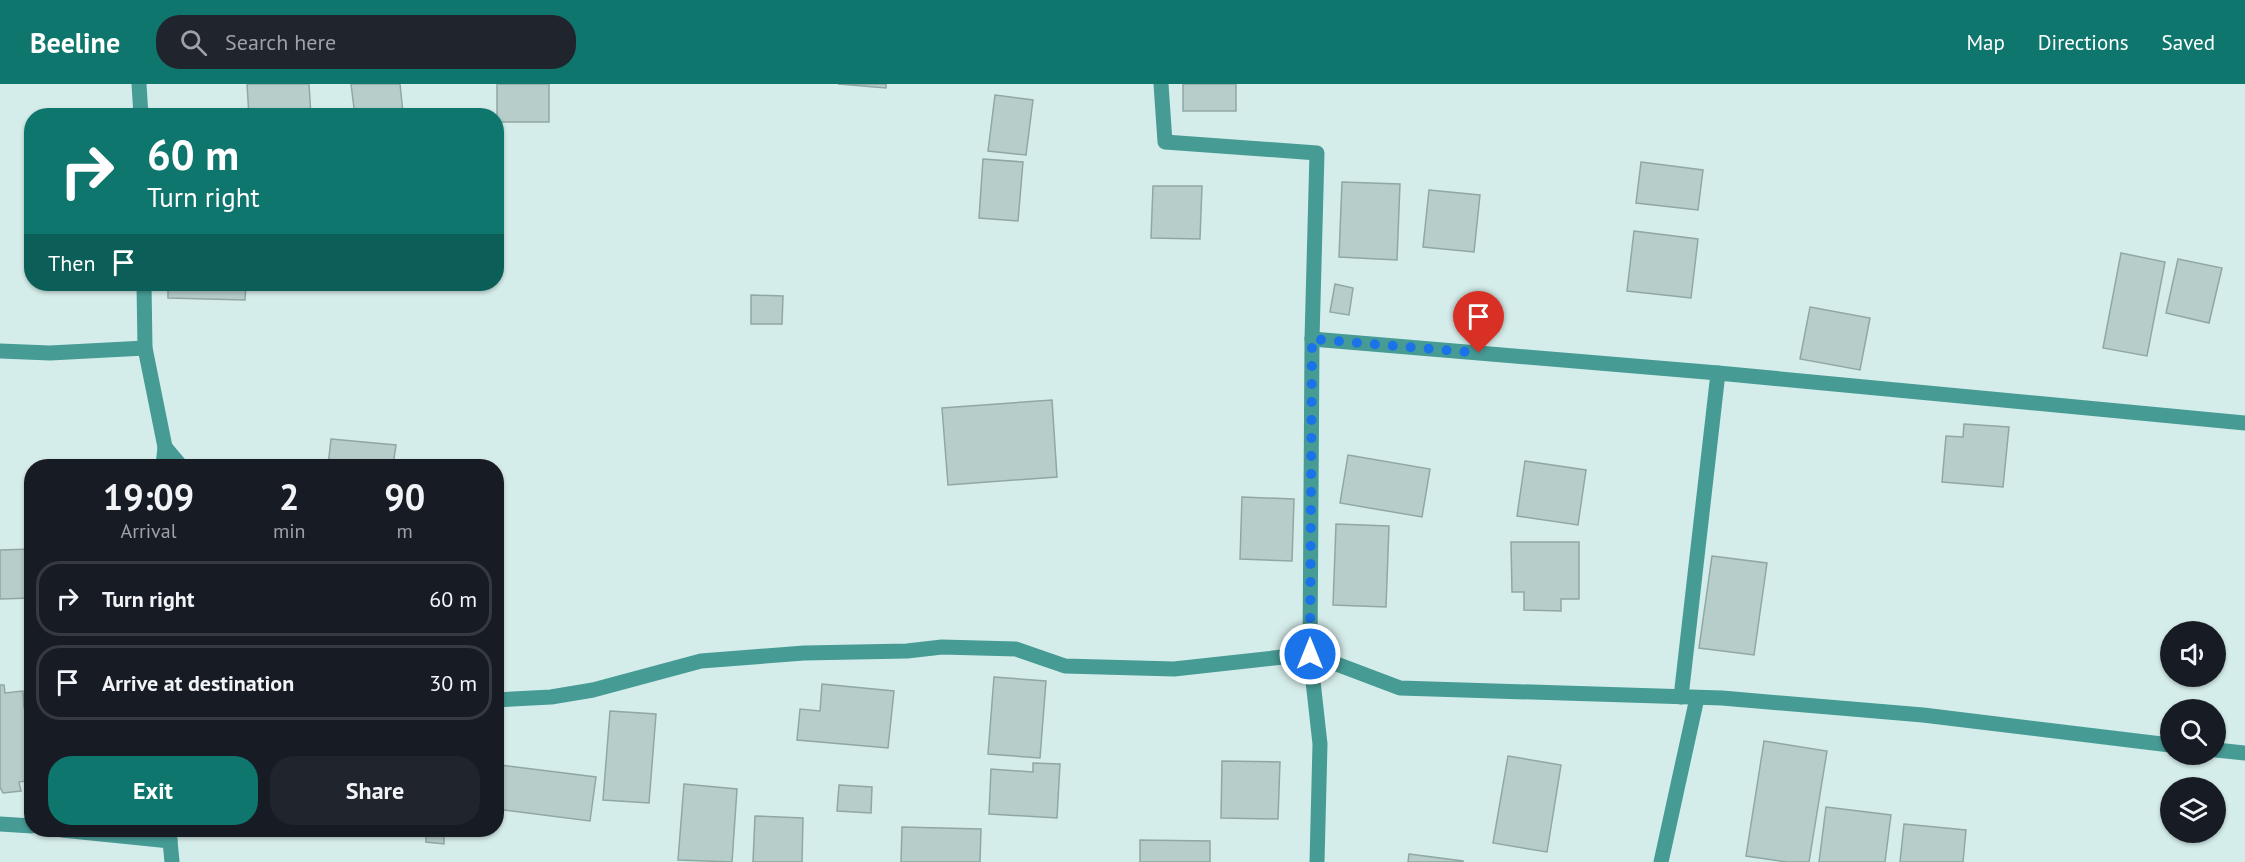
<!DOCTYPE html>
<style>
body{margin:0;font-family:"PT Sans",sans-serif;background:#20242c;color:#f1f3f6;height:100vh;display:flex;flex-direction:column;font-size:22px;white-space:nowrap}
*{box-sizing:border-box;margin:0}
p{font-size:20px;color:#9ea1a6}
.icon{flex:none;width:33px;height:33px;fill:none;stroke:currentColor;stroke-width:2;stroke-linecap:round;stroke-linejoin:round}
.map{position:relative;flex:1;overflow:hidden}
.side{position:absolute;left:24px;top:375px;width:480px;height:378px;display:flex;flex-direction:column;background:#171b24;border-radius:24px;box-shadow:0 2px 4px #0004}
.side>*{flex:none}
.banner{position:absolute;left:24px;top:24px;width:480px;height:183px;border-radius:24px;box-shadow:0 2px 4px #0004;background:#0f766e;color:#fff;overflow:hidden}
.controls{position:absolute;left:2160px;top:537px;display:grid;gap:12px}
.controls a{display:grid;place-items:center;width:66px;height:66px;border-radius:50%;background:#171b24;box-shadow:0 2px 4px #0004;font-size:30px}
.pin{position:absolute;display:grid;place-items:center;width:51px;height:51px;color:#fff;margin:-62px -26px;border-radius:50% 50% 50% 0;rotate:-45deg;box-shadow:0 0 6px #0007}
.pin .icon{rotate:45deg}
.me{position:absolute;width:66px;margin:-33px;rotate:0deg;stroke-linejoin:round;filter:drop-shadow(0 0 4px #0008)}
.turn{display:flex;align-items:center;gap:21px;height:126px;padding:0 24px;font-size:27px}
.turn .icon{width:78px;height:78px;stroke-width:2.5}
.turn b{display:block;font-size:42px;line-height:51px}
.then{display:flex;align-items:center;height:57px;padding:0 24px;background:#0003;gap:12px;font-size:22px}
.eta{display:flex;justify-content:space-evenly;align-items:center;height:102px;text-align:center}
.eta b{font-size:36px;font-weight:600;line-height:42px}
.primary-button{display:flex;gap:12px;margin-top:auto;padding:12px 24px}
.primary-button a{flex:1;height:69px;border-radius:24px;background:#0f766e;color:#fff;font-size:24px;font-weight:600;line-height:69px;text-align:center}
.primary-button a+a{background:#20242c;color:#f1f3f6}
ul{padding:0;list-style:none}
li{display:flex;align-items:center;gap:18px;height:75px;margin:0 12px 9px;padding:0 12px;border:3px solid #363941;border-radius:24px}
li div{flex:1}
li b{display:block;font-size:22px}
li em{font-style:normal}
header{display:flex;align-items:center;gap:36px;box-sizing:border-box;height:84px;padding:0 30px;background:#0f766e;color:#fff}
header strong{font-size:28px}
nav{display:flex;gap:33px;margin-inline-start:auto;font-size:21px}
.search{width:420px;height:54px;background:#20242c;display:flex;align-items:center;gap:15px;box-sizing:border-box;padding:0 21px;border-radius:24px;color:#9ea1a6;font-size:22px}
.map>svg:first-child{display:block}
.building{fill:#b6cdca;stroke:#90a7a4;stroke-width:1.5}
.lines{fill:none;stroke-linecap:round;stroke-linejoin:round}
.street{stroke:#479b95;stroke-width:15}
.route{stroke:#1a73e8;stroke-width:10;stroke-dasharray:0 18}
</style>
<header>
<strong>Beeline</strong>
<div class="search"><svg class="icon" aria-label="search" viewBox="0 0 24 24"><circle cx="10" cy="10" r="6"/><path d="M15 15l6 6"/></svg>Search here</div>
<nav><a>Map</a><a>Directions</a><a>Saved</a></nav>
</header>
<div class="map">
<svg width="2245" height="778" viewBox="0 0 2245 778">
<rect width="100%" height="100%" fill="#d5edea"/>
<g class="building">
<polygon points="247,0 309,0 311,32 249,32"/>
<polygon points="351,0 400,0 403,29 355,32"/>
<rect x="497" y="0" width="52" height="38"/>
<polygon points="838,0 886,0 886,4"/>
<rect x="1183" y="0" width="53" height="27"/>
<polygon points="995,11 1033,16 1026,71 988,67"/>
<polygon points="983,75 1023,78 1018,137 979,134"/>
<polygon points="1641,78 1703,86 1698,126 1636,119"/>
<polygon points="1342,98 1400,100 1397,176 1339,173"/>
<polygon points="1153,102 1202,102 1200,155 1151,154"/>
<polygon points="1429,106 1480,111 1474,168 1423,163"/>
<polygon points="1634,147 1698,155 1691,214 1627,207"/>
<polygon points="2121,169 2165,178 2147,272 2103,264"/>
<polygon points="2178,175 2222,184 2209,239 2166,229"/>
<polygon points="168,200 246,200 245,216 168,214"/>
<polygon points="1335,200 1353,204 1349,231 1330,228"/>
<polygon points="751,211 783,212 782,240 751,240"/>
<polygon points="1810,223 1870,234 1860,286 1800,275"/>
<polygon points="1052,316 1057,393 948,401 942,324"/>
<polygon points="1964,340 2009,343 2003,403 1942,398 1946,352 1963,353"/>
<polygon points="331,355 396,361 393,382 328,382"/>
<polygon points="1348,371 1430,385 1422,433 1340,419"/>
<polygon points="1525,377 1586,386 1578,441 1517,432"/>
<polygon points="1242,413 1294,415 1292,477 1240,475"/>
<polygon points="1336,440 1389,442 1386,523 1333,521"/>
<polygon points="1511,458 1579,458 1579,515 1561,515 1561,527 1524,526 1524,508 1512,508"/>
<polygon points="32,465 32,514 0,515 0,466"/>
<polygon points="1712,472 1767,479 1754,571 1699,564"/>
<polygon points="994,593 1046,597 1040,674 988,670"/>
<polygon points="822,600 894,607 888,664 797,656 800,625 820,627"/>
<polygon points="0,601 4,601 5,609 23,607 24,624 29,624 32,641 32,696 19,698 21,707 3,709 0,703"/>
<polygon points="610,627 656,630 649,719 603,716"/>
<polygon points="1764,657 1827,667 1809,778 1787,778 1746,772"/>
<polygon points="1508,672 1561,681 1547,768 1493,759"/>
<polygon points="1222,677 1280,678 1278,735 1221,734"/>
<polygon points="1033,679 1060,680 1057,734 989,730 991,685 1033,688"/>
<polygon points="500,681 596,693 590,737 496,725"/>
<polygon points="684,700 737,705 732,778 678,776"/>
<polygon points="839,701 872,703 871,729 837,727"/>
<polygon points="1826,723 1891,731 1885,778 1819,778"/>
<polygon points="755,732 803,734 802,778 753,778"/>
<polygon points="1904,740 1966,746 1963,778 1900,778"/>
<polygon points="902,743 981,745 980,778 901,778"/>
<polygon points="426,746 444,747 444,760 426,758"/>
<polygon points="1140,756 1210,757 1210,778 1140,778"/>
<polygon points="1409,770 1463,777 1463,778 1408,778"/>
</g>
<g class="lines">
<g class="street">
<polyline points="139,0 141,32"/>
<polyline points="1161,0 1165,58 1317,69 1312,255 1310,570 1400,604 1722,614 1923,631 2170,661"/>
<polyline points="144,200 145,264 165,363 163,382"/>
<polyline points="1312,255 1718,289 1681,613"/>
<polyline points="0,267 50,269 145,264"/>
<polyline points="1718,289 2245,339"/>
<polyline points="165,363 181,382"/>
<polyline points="496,616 551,613 593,606 701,577 804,569 907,567 942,563 1016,565 1065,582 1174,585 1310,570 1320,660 1317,778"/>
<polyline points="2216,666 2245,669"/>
<polyline points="0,740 32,742"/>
<polyline points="62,746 170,757"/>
<polyline points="169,746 172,778"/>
<polyline points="1661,778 1697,614"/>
</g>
</g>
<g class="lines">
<polyline class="route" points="1310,570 1312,255 1479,269"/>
</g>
</svg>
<div class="controls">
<a><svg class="icon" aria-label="sound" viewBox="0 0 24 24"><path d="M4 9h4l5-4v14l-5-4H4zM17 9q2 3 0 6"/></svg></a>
<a><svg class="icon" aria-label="search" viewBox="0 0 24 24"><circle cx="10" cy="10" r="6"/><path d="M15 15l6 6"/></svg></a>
<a><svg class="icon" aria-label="layers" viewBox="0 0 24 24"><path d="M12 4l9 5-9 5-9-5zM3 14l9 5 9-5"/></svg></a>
</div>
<div class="pin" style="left:1479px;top:269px;background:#d93025"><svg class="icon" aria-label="arrive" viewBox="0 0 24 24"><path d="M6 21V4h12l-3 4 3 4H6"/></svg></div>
<svg class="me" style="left:1310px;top:570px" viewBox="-20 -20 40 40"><circle r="17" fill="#1a73e8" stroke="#fff" stroke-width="3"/><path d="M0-11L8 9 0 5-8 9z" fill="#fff"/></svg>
<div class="banner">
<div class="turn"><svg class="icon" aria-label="right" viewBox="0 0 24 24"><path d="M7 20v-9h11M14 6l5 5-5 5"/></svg><div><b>60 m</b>Turn right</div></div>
<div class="then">Then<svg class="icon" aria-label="arrive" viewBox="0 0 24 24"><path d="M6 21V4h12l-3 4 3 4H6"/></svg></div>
</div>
<section class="side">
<div class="eta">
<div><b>19:09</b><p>Arrival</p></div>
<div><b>2</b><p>min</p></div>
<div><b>90</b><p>m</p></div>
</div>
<ul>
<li><svg class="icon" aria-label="right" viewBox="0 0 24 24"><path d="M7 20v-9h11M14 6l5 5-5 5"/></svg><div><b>Turn right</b></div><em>60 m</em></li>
<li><svg class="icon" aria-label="arrive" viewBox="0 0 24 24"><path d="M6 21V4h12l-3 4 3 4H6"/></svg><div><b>Arrive at destination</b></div><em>30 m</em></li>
</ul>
<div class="primary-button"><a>Exit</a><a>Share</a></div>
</section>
</div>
